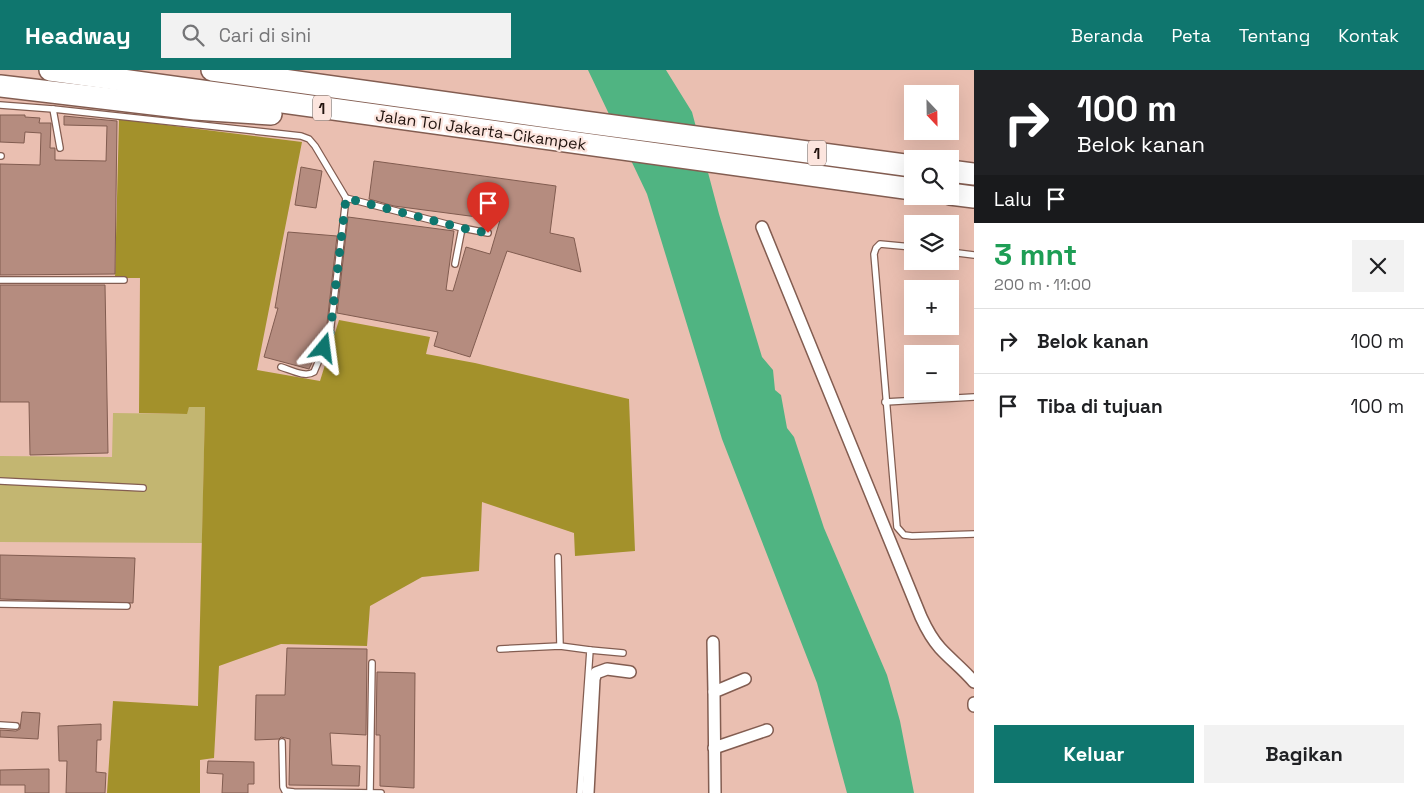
<!DOCTYPE html>
<html lang="id">
<meta charset="utf-8">
<style>
body{margin:0;font-family:"Space Grotesk",sans-serif;background:#f2f2f2;color:#202124;height:100vh;display:flex;flex-direction:column;font-size:19px;white-space:nowrap}
*{box-sizing:border-box;margin:0}
p{font-size:16px;color:#757577}
.icon{flex:none;width:28px;height:28px;fill:none;stroke:currentColor;stroke-width:2;stroke-linecap:round;stroke-linejoin:round}
.map{position:relative;flex:1;overflow:hidden}
.details{display:flex;flex-direction:column;background:#fff;width:450px}
.details>*{flex:none}
.guide{background:#202124;color:#fff;overflow:hidden}
.needle{width:32px;rotate:158deg}
.buttons{position:absolute;left:904px;top:15px;display:grid;gap:10px}
.buttons a{display:grid;place-items:center;width:55px;height:55px;border-radius:0px;background:#fff;box-shadow:0 5px 20px #0002;font-size:25px}
.pin{position:absolute;display:grid;place-items:center;width:42px;height:42px;color:#fff;margin:-51px -21px;border-radius:50% 50% 50% 0;rotate:-45deg;box-shadow:0 0 5px #0007}
.pin .icon{rotate:45deg}
.me{position:absolute;width:55px;margin:-28px;rotate:16deg;stroke-linejoin:round;filter:drop-shadow(0 0 4px #0008)}
.turn{display:flex;align-items:center;gap:18px;height:105px;padding:0 20px;font-size:22px}
.turn .icon{width:65px;height:65px;stroke-width:2.5}
.turn b{display:block;font-size:35px;line-height:42px}
.then{display:flex;align-items:center;height:48px;padding:0 20px;background:#0003;gap:10px;font-size:19px}
.round{display:grid;place-items:center;flex:none;width:52px;height:52px;border-radius:0px;background:#f2f2f2}
.head{display:flex;align-items:center;justify-content:space-between;height:85px;padding:0 20px}
h1{font-size:30px;font-weight:700;line-height:38px;color:#1e9e55}
.primary-button{display:flex;gap:10px;margin-top:auto;padding:10px 20px}
.primary-button a{flex:1;height:58px;border-radius:0px;background:#0f766e;color:#fff;font-size:20px;font-weight:700;line-height:58px;text-align:center}
.primary-button a+a{background:#f2f2f2;color:#202124}
ul{padding:0;list-style:none}
li{display:flex;align-items:center;gap:15px;height:65px;padding:0 20px;border-top:1px solid #e0e0e0}
li div{flex:1}
li b{display:block;font-size:19px}
li em{font-style:normal}
header{display:flex;align-items:center;gap:30px;box-sizing:border-box;height:70px;padding:0 25px;background:#0f766e;color:#fff}
header strong{font-size:24px}
nav{display:flex;gap:28px;margin-inline-start:auto;font-size:18px}
.search{width:350px;height:45px;background:#f2f2f2;display:flex;align-items:center;gap:12px;box-sizing:border-box;padding:0 18px;border-radius:0px;color:#757577;font-size:19px}
main{display:flex;flex:1;min-height:0}
.map>svg:first-child{display:block}
.green{fill:#c3b671}
.forest{fill:#a3912b}
.water{fill:#50b482}
.building{fill:#b58c7f;stroke:#815c50}
.lines{fill:none;stroke-linecap:round;stroke-linejoin:round}
.lane-casing{stroke:#835d51;stroke-width:8}
.street-casing{stroke:#835d51;stroke-width:14}
.highway-casing{stroke:#835d51;stroke-width:24}
.lane{stroke:#fff;stroke-width:5.5}
.street{stroke:#fff;stroke-width:11}
.highway{stroke:#fff;stroke-width:21}
.route{stroke:#0f766e;stroke-width:9;stroke-dasharray:0 16.2}
.labels{text-anchor:middle;dominant-baseline:central;stroke-width:4.5;stroke-linejoin:round;paint-order:stroke}
.shield{fill:#fce5de;stroke:#63534d;stroke-width:1}
.shield-label{font-size:15px;font-weight:bold;fill:#22140f}
.street-label{font-size:16px;fill:#22140f;stroke:#fce5de}
</style>
<header>
<strong>Headway</strong>
<div class="search"><svg class="icon" aria-label="search" viewBox="0 0 24 24"><circle cx="10" cy="10" r="6"/><path d="M15 15l6 6"/></svg>Cari di sini</div>
<nav><a>Beranda</a><a>Peta</a><a>Tentang</a><a>Kontak</a></nav>
</header>
<main>
<div class="map">
<svg width="974" height="723" viewBox="0 0 974 723">
<rect width="100%" height="100%" fill="#eabfb1"/>
<polygon class="green" points="189,337 205,337 202,473 0,472 0,386 112,387 113,343 186,344"/>
<polygon class="forest" points="119,49 302,72 257,300 320,311 339,250 430,267 426,284 475,293 629,329 635,481 575,486 574,463 482,432 479,501 422,507 370,536 367,576 281,574 219,596 214,688 200,690 200,723 107,723 113,631 198,636 205,337 189,337 187,344 139,343 140,208 115,208"/>
<polygon class="water" points="588,0 666,0 692,42 719,144 762,287 773,300 775,320 781,325 787,358 794,367 824,458 887,605 900,651 914,723 847,723 817,613 722,369 647,124"/>
<g class="building">
<polygon points="0,45 25,45 25,47 40,48 39,53 51,53 50,78 55,78 55,90 106,91 107,56 64,55 64,46 117,51 115,204 0,205 0,94 40,95 41,63 25,62 24,73 0,72"/>
<polygon points="374,91 556,116 550,163 574,168 581,202 507,181 470,287 434,276 438,262 337,243 348,147 454,161 446,220 453,221 466,177 490,184 500,150 394,136 369,129"/>
<polygon points="301,97 322,101 316,138 295,135"/>
<polygon points="288,162 337,166 326,262 322,266 318,280 309,299 264,287 278,238 275,238"/>
<polygon points="0,215 105,215 108,383 30,385 29,332 0,332"/>
<polygon points="0,485 135,488 133,533 0,529"/>
<polygon points="287,578 367,579 366,665 330,663 332,695 360,696 359,716 289,715 290,669 281,667 279,669 255,670 256,625 285,625"/>
<polygon points="377,602 415,603 414,718 380,716 380,665 376,665"/>
<polygon points="22,642 40,643 38,669 0,667 0,660 16,661 20,659"/>
<polygon points="101,654 101,670 97,670 96,702 106,703 105,723 66,723 67,691 59,691 58,656"/>
<polygon points="208,691 254,692 254,714 248,714 248,723 222,723 223,704 207,703"/>
<polygon points="49,699 49,723 25,723 25,715 0,715 0,700"/>
</g>
<g class="lines">
<defs>
<g id="lane">
<polyline points="0,35 53,39 301,66 309,69 315,76 346,128 462,158 488,163"/>
<polyline points="53,39 60,78"/>
<polyline points="0,86 1,86"/>
<polyline points="912,177 880,174 876,178 874,184 897,457 904,465 912,466 974,464"/>
<polyline points="950,182 974,185"/>
<polyline points="455,194 462,158"/>
<polyline points="0,210 124,210"/>
<path d="M281 297C291 300 305 308 314 302L330 264 346 128"/>
<polyline points="885,332 974,327"/>
<polyline points="0,411 143,418"/>
<polyline points="558,487 560,576"/>
<polyline points="0,534 127,536"/>
<polyline points="500,579 560,576 590,580 580,723"/>
<polyline points="590,580 623,583"/>
<polyline points="0,655 16,656"/>
<polyline points="282,672 283,717 285,721 294,722 381,723"/>
<polyline points="370,723 372,593"/>
</g>
<g id="street">
<path d="M762 157 921 547C926 558 932 569 940 578 951 590 963 599 974 612"/>
<polyline points="713,572 714,622"/>
<polyline points="974,633 974,636"/>
<polyline points="714,678 767,660"/>
<polyline points="588,723 594,609 596,603 607,599 630,602"/>
<polyline points="715,723 714,622 745,609"/>
</g>
<g id="highway">
<polyline points="50,0 912,119"/>
<polyline points="212,0 584,52 912,96"/>
<polyline points="0,16 195,39 271,44"/>
<polyline points="950,101 974,104"/>
<polyline points="950,124 974,127"/>
</g>
</defs>
<use href="#lane" class="lane-casing"/>
<use href="#street" class="street-casing"/>
<use href="#highway" class="highway-casing"/>
<use href="#lane" class="lane"/>
<use href="#street" class="street"/>
<use href="#highway" class="highway"/>
</g>
<g class="lines">
<polyline class="route" points="324,278 330,264 346,128 462,158 488,163"/>
</g>
<g class="labels">
<g class="shield">
<rect x="313" y="25.5" width="18" height="25" rx="4"/>
<rect x="808" y="70.5" width="18" height="25" rx="4"/>
</g>
<g class="shield-label">
<text x="322" y="38">1</text>
<text x="817" y="83">1</text>
</g>
<g class="street-label">
<text transform="translate(481 60) rotate(8)">Jalan Tol Jakarta–Cikampek</text>
</g>
</g>
</svg>
<div class="buttons">
<a><svg class="needle" viewBox="-14 -14 28 28"><path d="M0-13l5 13h-10z" fill="#e53935"/><path d="M0 13l5-13h-10z" fill="#757577"/></svg></a>
<a><svg class="icon" aria-label="search" viewBox="0 0 24 24"><circle cx="10" cy="10" r="6"/><path d="M15 15l6 6"/></svg></a>
<a><svg class="icon" aria-label="layers" viewBox="0 0 24 24"><path d="M12 4l9 5-9 5-9-5zM3 14l9 5 9-5"/></svg></a>
<a>+</a>
<a>−</a>
</div>
<div class="pin" style="left:488px;top:163px;background:#d93025"><svg class="icon" aria-label="arrive" viewBox="0 0 24 24"><path d="M6 21V4h12l-3 4 3 4H6"/></svg></div>
<svg class="me" style="left:324px;top:278px" viewBox="-20 -20 40 40"><path d="M0-17L14 15 0 8-14 15z" fill="#0f766e" stroke="#fff" stroke-width="4"/></svg>
</div>
<section class="details">
<div class="guide">
<div class="turn"><svg class="icon" aria-label="right" viewBox="0 0 24 24"><path d="M7 20v-9h11M14 6l5 5-5 5"/></svg><div><b>100 m</b>Belok kanan</div></div>
<div class="then">Lalu<svg class="icon" aria-label="arrive" viewBox="0 0 24 24"><path d="M6 21V4h12l-3 4 3 4H6"/></svg></div>
</div>
<div class="head"><div><h1>3 mnt</h1><p>200 m · 11:00</p></div><a class="round"><svg class="icon" aria-label="close" viewBox="0 0 24 24"><path d="M6 6l12 12M18 6L6 18"/></svg></a></div>
<ul>
<li><svg class="icon" aria-label="right" viewBox="0 0 24 24"><path d="M7 20v-9h11M14 6l5 5-5 5"/></svg><div><b>Belok kanan</b></div><em>100 m</em></li>
<li><svg class="icon" aria-label="arrive" viewBox="0 0 24 24"><path d="M6 21V4h12l-3 4 3 4H6"/></svg><div><b>Tiba di tujuan</b></div><em>100 m</em></li>
</ul>
<div class="primary-button"><a>Keluar</a><a>Bagikan</a></div>
</section>
</main>
